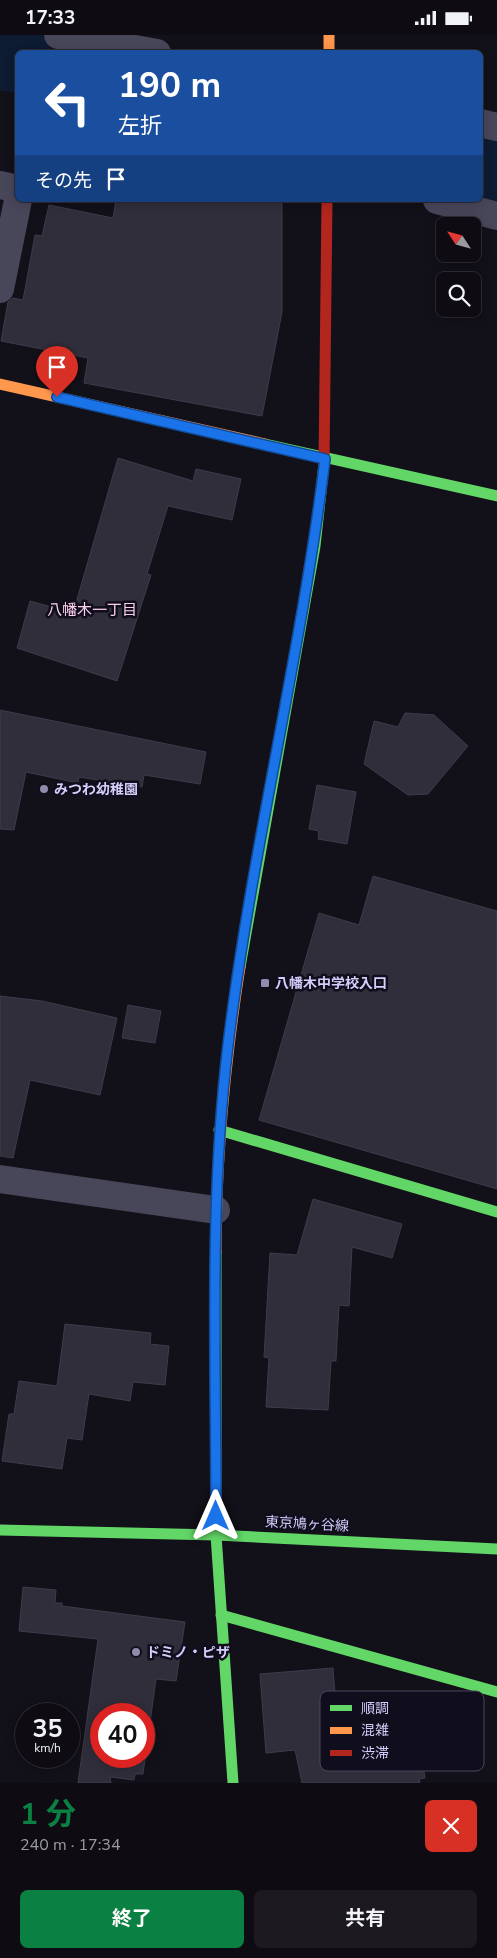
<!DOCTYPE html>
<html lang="ja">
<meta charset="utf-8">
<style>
body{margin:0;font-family:"Nunito Sans","Noto Sans JP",sans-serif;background:#1c1a20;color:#f1f3f6;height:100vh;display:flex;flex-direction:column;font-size:19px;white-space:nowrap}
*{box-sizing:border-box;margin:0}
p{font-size:16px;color:#9b9b9f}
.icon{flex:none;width:28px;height:28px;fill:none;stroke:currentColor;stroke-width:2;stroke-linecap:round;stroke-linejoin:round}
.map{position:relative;height:1748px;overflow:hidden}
.sheet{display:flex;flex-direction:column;background:#0e0c12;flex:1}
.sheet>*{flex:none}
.top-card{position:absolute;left:15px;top:15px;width:468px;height:152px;border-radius:8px;box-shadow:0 2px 12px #0003,0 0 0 1px #2e2c32;background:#1a4fa0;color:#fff;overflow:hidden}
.needle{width:32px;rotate:306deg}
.tools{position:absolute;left:436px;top:182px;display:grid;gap:10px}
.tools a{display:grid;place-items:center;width:45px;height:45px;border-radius:8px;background:#0e0c12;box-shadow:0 2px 12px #0003,0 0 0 1px #2e2c32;font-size:25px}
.speed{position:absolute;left:15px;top:1668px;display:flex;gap:10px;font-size:25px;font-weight:700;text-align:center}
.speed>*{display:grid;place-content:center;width:65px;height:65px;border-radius:50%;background:#0e0c12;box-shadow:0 2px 12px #0003,0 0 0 1px #2e2c32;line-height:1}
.speed small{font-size:12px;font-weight:400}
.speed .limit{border:8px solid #d22;background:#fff;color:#111}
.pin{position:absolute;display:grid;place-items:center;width:42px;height:42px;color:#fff;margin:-51px -21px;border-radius:50% 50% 50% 0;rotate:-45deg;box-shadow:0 0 5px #0007}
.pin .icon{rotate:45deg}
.me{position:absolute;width:55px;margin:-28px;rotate:0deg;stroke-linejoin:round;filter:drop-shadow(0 0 4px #0008)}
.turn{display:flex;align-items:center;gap:18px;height:105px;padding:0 20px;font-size:22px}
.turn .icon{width:65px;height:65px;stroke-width:2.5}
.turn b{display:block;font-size:35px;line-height:42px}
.then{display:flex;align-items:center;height:48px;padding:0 20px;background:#0003;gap:10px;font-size:19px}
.round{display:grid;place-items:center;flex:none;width:52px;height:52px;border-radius:8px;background:#1c1a20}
.head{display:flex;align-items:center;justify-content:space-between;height:85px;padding:0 20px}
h1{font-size:30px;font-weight:700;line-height:38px;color:#0b8043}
.action{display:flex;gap:10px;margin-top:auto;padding:10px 20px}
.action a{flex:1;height:58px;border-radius:8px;background:#0b8043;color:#fff;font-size:20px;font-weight:700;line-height:58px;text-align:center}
.action a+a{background:#1c1a20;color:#f1f3f6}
.status{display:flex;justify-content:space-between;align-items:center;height:35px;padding:0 25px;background:#0e0c12;direction:ltr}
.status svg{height:14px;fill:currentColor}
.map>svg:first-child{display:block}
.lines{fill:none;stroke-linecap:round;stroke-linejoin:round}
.river{stroke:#0d1b33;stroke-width:68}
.building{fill:#302e3b;stroke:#3e3b4c;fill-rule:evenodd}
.street{stroke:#484659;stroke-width:28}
.fast{stroke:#63d668;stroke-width:11}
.slow{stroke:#ff974d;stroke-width:11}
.jam{stroke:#b3261e;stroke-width:11}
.route-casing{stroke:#114b97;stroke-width:12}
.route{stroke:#1a73e8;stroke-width:9}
.poi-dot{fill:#8f8cab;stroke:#100d1c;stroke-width:2}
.labels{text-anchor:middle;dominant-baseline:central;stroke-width:5;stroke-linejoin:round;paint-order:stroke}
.poi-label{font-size:14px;font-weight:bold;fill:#d3cefa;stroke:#100d1c;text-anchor:start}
.street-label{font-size:14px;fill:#d3cefa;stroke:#100d1c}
.neighbourhood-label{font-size:15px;fill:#facfeb;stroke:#100d1c}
.key{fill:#100d1c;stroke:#4a475f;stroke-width:1}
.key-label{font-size:14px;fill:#d3cefa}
</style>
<div class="status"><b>17:33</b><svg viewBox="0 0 49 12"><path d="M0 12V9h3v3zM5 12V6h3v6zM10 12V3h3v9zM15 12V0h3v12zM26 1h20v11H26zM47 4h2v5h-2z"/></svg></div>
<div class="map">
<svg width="497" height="1748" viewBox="0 0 497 1748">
<rect width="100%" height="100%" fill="#121018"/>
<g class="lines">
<g class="river">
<polyline points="0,21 18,24"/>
<polyline points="480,131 497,136"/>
</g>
</g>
<g class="building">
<polygon points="116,165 282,165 282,277 262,381 84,348 88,323 1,306 8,267 13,263 23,265 35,200 42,201 49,170 113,183"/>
<polygon points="118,423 193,446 196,434 241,444 232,485 168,471 147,539 151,540 117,646 17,613 30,566 73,578"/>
<polygon points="0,675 206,717 200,749 144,740 142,752 79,742 78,748 26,737 14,795 0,794"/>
<polygon points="405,678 434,680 468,711 428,759 408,760 364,729 374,686 398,692"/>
<polygon points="317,750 356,757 347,809 318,804 319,796 309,794"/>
<polygon points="373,841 497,876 497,1154 259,1085 319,878 359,890"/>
<polygon points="0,961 42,966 117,983 100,1060 30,1045 13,1123 0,1121"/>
<polygon points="128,970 161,976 155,1008 122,1003"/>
<polygon points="313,1164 402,1189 392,1223 352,1212 349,1271 339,1270 336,1326 331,1326 328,1375 266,1372 269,1323 264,1322 270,1218 297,1220"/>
<polygon points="65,1289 151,1298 150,1309 169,1311 165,1350 133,1347 130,1366 89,1359 82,1405 67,1403 62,1434 2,1426 9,1379 14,1379 19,1346 57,1351"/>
<path d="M23 1552 56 1555 55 1568H62V1571L185 1587 176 1646 156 1644 143 1739H135L134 1745 110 1742 111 1748H78L98 1604 19 1596ZM101 1679H144V1721H101Z"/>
<polygon points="333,1633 340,1725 420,1712 425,1743 419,1744 420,1748 302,1748 295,1715 266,1718 260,1639"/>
</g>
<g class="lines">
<g class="street">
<polyline points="58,0 157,18"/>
<polyline points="480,88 497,92"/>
<polyline points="0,150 18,154"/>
<polyline points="437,165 497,181"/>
<polyline points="0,254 18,165"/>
<polyline points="0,1144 216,1175"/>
</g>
<g class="fast">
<polyline points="265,409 497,461"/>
<polyline points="240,932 315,511 324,429"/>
<polyline points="219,1095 497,1177"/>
<polyline points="216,1217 216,1500 233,1748"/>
<polyline points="0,1495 216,1500 497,1514"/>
<polyline points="221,1580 497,1657"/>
</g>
<g class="slow">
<polyline points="329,0 329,18"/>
<polyline points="0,349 265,409"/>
<path d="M216 1217C216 1121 225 1027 240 932"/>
</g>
<polyline class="jam" points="324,429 327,165"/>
</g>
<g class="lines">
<defs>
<path id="route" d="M57 362 325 424C301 620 252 813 228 1010 209 1166 216 1324 216 1481"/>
</defs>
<use href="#route" class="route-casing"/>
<use href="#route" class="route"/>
</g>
<g class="poi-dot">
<circle cx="44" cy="754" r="5"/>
<rect x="260" y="943" width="10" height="10" rx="2.5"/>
<circle cx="136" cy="1617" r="5"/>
</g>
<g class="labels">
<g class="poi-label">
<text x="54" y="754">みつわ幼稚園</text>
<text x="275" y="948">八幡木中学校入口</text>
<text x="146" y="1617">ドミノ・ピザ</text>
</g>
<g class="street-label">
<text transform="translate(307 1489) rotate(3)">東京鳩ヶ谷線</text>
</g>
<g class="neighbourhood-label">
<text x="92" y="575">八幡木一丁目</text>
</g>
</g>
<rect x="320" y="1656" width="164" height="80" rx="8" class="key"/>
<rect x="330" y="1670" width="22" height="6" fill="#63d668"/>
<rect x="330" y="1692" width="22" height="7" fill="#ff974d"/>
<rect x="330" y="1715" width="22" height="6" fill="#b3261e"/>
<g class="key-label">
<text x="361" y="1678">順調</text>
<text x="361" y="1700">混雑</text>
<text x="361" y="1723">渋滞</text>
</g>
</svg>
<div class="tools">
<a><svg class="needle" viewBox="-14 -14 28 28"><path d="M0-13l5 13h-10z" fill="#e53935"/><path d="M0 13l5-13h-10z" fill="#9b9b9f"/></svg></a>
<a><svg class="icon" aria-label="search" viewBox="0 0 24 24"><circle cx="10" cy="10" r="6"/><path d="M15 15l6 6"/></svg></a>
</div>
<div class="speed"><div>35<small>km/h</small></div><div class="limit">40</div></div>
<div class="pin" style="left:57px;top:362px;background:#d93025"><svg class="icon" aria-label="arrive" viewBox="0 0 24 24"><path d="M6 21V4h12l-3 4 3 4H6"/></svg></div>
<svg class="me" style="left:216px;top:1481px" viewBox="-20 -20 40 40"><path d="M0-17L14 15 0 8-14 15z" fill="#1a73e8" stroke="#fff" stroke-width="4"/></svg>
<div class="top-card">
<div class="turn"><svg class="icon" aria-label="left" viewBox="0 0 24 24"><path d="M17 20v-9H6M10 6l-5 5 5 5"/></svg><div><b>190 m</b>左折</div></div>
<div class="then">その先<svg class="icon" aria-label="arrive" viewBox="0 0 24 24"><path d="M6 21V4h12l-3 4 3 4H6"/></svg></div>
</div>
</div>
<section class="sheet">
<div class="head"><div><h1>1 分</h1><p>240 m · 17:34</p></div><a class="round" style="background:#d93025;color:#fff"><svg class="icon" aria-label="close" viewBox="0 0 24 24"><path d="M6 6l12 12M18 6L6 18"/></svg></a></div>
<div class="action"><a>終了</a><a>共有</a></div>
</section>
